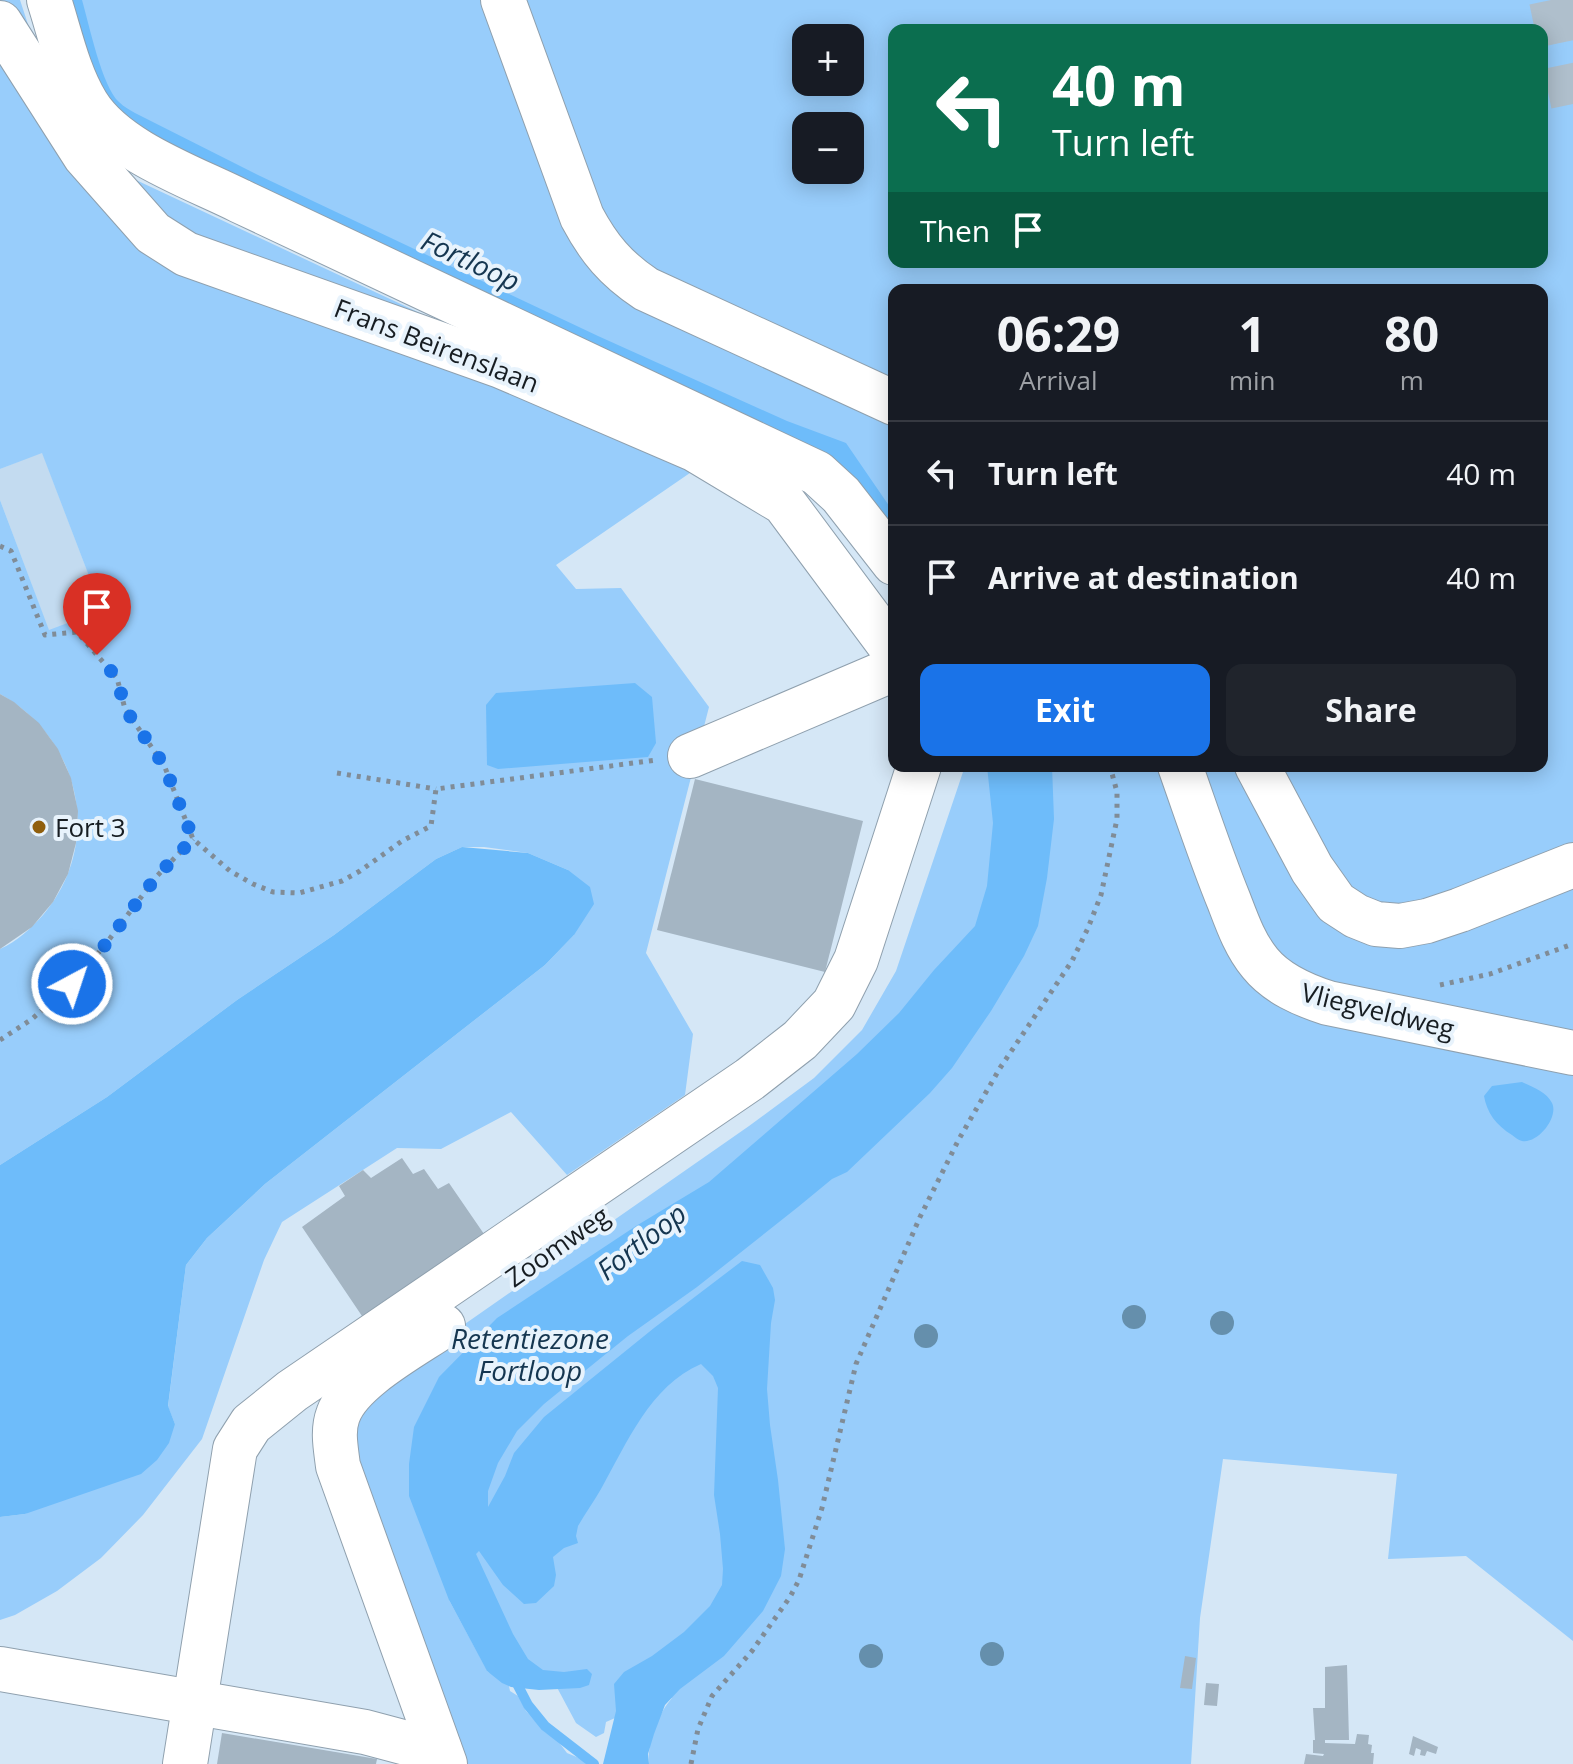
<!DOCTYPE html>
<meta charset="utf-8">
<style>
body{margin:0;font-family:"Open Sans",sans-serif;background:#20242c;color:#f1f3f6;height:100vh;display:flex;flex-direction:column;font-size:30px;white-space:nowrap}
*{box-sizing:border-box;margin:0}
p{font-size:26px;color:#9ea1a6}
.icon{flex:none;width:44px;height:44px;fill:none;stroke:currentColor;stroke-width:2;stroke-linecap:round;stroke-linejoin:round}
.map{position:relative;flex:1;overflow:hidden}
.panel{position:absolute;left:888px;top:284px;width:660px;height:488px;display:flex;flex-direction:column;background:#171b24;border-radius:16px;box-shadow:0 4px 20px #0003}
.panel>*{flex:none}
.banner{position:absolute;left:888px;top:24px;width:660px;height:244px;border-radius:16px;box-shadow:0 4px 20px #0003;background:#0b6e4f;color:#fff;overflow:hidden}
.controls{position:absolute;left:792px;top:24px;display:grid;gap:16px}
.controls a{display:grid;place-items:center;width:72px;height:72px;border-radius:16px;background:#171b24;box-shadow:0 4px 20px #0003;font-size:40px}
.pin{position:absolute;display:grid;place-items:center;width:68px;height:68px;color:#fff;margin:-82px -34px;border-radius:50% 50% 50% 0;rotate:-45deg;box-shadow:0 0 8px #0007}
.pin .icon{rotate:45deg}
.me{position:absolute;width:88px;margin:-44px;rotate:40deg;stroke-linejoin:round;filter:drop-shadow(0 0 6px #0008)}
.turn{display:flex;align-items:center;gap:28px;height:168px;padding:0 32px;font-size:36px}
.turn .icon{width:104px;height:104px;stroke-width:2.5}
.turn b{display:block;font-size:56px;line-height:68px}
.then{display:flex;align-items:center;height:76px;padding:0 32px;background:#0003;gap:16px;font-size:30px}
.eta{display:flex;justify-content:space-evenly;align-items:center;height:136px;text-align:center}
.eta b{font-size:48px;font-weight:700;line-height:56px}
.primary-button{display:flex;gap:16px;margin-top:auto;padding:16px 32px}
.primary-button a{flex:1;height:92px;border-radius:16px;background:#1a73e8;color:#fff;font-size:32px;font-weight:700;line-height:92px;text-align:center}
.primary-button a+a{background:#20242c;color:#f1f3f6}
ul{padding:0;list-style:none}
li{display:flex;align-items:center;gap:24px;height:104px;padding:0 32px;border-top:2px solid #363941}
li div{flex:1}
li b{display:block;font-size:30px}
li em{font-style:normal}
.map>svg:first-child{display:block}
.built{fill:#c3dbf0}
.green{fill:#98cdfb;fill-rule:evenodd}
.water{fill:#6ebcfa}
.lines{fill:none;stroke-linecap:round;stroke-linejoin:round}
.stream{stroke:#6ebcfa;stroke-width:10}
.building{fill:#a4b5c3}
.major-tunnel{stroke:#afbfcc;stroke-width:44;stroke-dasharray:44 22;stroke-linecap:butt}
.minor-casing{stroke:#8fa0ae;stroke-width:46}
.path{stroke:#808c97;stroke-width:5;stroke-dasharray:4 6;stroke-linecap:butt}
.minor{stroke:#fff;stroke-width:44}
.tree{fill:#658fac}
.route{stroke:#1a73e8;stroke-width:14;stroke-dasharray:0 25.2}
.poi-dot{fill:#905f0d;stroke:#e8f3fc;stroke-width:3}
.labels{text-anchor:middle;dominant-baseline:central;stroke-width:8;stroke-linejoin:round;paint-order:stroke}
.street-label{font-size:26px;fill:#171d22;stroke:#e8f3fc}
.poi-label{font-size:26px;fill:#171d22;stroke:#e8f3fc;text-anchor:start}
.water-label{font-size:28px;font-style:italic;fill:#153650;stroke:#e8f3fc}
</style>
<div class="map">
<svg width="1573" height="1764" viewBox="0 0 1573 1764">
<rect width="100%" height="100%" fill="#d5e7f6"/>
<polygon class="built" points="42,452 102,610 49,631 0,500 0,469"/>
<g class="green">
<path d="M0 0H20L45 76 89 150 136 180 719 453 556 565 576 589 621 588 709 707 646 953 693 1034 685 1095 567 1175 511 1112 441 1149 397 1148 282 1222 264 1260 202 1439 143 1515 101 1558 57 1591 15 1615 0 1620V1517L25 1514 175 1424 168 1407 186 1265 207 1238 265 1184 545 965 574 935 568 870 528 853 484 847H462L436 859 334 935 237 1000 107 1097 0 1165V949C17 942 31 928 43 915 104 843 81 739 0 694V500L49 630 102 610 42 453 0 469Z"/>
<polygon points="60,0 491,0 580,239 894,415 894,547 844,484 134,135"/>
<path d="M516 0H1573V852L1395 912 1350 895 1273 766H1542V290H894V388L622 259ZM894 30H1542V262H894ZM806 38H850V82H806ZM806 126H850V170H806Z"/>
<path d="M965 766H1164L1243 964 1512 1062 1573 1075V1641L1466 1556 1388 1559 1397 1474 1223 1459 1200 1618 1191 1764H649C647 1743 658 1714 672 1698L633 1710 606 1722 604 1733 596 1737 576 1723 553 1680 449 1600 488 1672 507 1677 510 1691 518 1696 526 1711 545 1732 558 1741 567 1753 584 1760 586 1764H456L361 1499 354 1412 366 1393 749 1126 814 1078 862 1030 896 971Z"/>
<polygon points="1196,766 1245,766 1337,918 1573,875 1573,1034 1325,986 1295,970 1264,937"/>
</g>
<g class="water">
<path d="M60 0H82C89 24 102 87 119 102 124 107 130 110 135 113L258 175 598 336 787 421 846 443 894 513V547L844 484 117 123Z"/>
<polygon points="635,683 652,697 656,743 648,757 498,769 487,765 486,705 496,693"/>
<path d="M987 766H1052L1054 819 1047 878 1038 926 1024 956 991 1011 952 1068 930 1093 847 1172 832 1179 798 1207 697 1287 628 1336 544 1404 517 1431 498 1463 488 1491V1507L505 1476 514 1453 544 1417 654 1328 742 1261 760 1265 773 1288 775 1300 771 1323 767 1389 770 1425 778 1480 785 1549 781 1576 763 1611 724 1656 680 1689 665 1705 654 1734 648 1754 649 1764H603L616 1711 614 1684 624 1672 652 1656 684 1632 710 1606 722 1585 723 1569 720 1534 714 1495 718 1388 713 1376 701 1364C650 1386 627 1443 601 1489 594 1501 585 1514 578 1526L576 1536 578 1543 564 1548 553 1557 556 1575 554 1586 536 1603 524 1604 503 1585 479 1551 476 1554 513 1634 528 1659 543 1670 564 1672 587 1669 592 1674 589 1685 580 1688 539 1690 511 1687 502 1683 487 1671 449 1600 409 1496V1464L414 1427 439 1377 497 1318 636 1226 709 1182 857 1054 899 1013 934 970 975 926 987 886 993 823Z"/>
<polygon points="462,847 528,853 568,870 590,887 594,904 574,935 545,965 265,1184 207,1238 186,1265 168,1406 175,1424 169,1443 157,1460 141,1474 25,1514 0,1517 0,1165 107,1097 237,1000 334,935 436,859"/>
<path d="M1522 1082C1533 1087 1547 1092 1552 1103 1559 1117 1538 1144 1522 1141 1518 1140 1515 1137 1512 1135 1496 1125 1487 1113 1484 1096L1492 1086Z"/>
</g>
<g class="lines">
<polyline class="stream" points="514,1678 528,1705 545,1726 594,1764"/>
</g>
<g class="building">
<polygon points="0,694 14,702 39,723 58,749 71,778 78,811 76,843 68,874 53,902 32,927 0,949"/>
<polygon points="695,779 863,821 825,972 657,930"/>
<polygon points="402,1158 413,1174 424,1169 438,1189 449,1183 484,1234 362,1316 302,1227 345,1196 339,1186 363,1170 371,1178"/>
<polygon points="1185,1656 1196,1658 1192,1689 1180,1688"/>
<polygon points="1347,1665 1349,1740 1325,1740 1325,1743 1355,1744 1357,1734 1369,1735 1368,1744 1372,1745 1371,1753 1374,1753 1373,1764 1304,1764 1306,1754 1323,1756 1324,1754 1313,1753 1313,1740 1315,1740 1313,1708 1325,1708 1325,1667"/>
<polygon points="1206,1683 1219,1684 1217,1706 1204,1705"/>
<polygon points="222,1733 377,1759 376,1764 217,1764"/>
<polygon points="1413,1736 1438,1747 1436,1754 1427,1751 1425,1756 1420,1755 1421,1750 1416,1748 1414,1756 1409,1754"/>
</g>
<g class="lines">
<polyline class="major-tunnel" points="1551,0 1573,104"/>
<defs>
<g id="minor">
<path d="M49 0C60 34 68 73 87 104 116 151 192 177 240 201L817 473 841 495 894 563"/>
<path d="M503 0 582 217C599 249 616 269 646 289L894 403"/>
<polyline points="0,23 85,156 153,233 186,254 501,366 694,449 784,503 894,651"/>
<polyline points="690,756 894,669"/>
<path d="M1180 766C1196 811 1211 857 1229 901 1237 922 1245 945 1260 963 1277 984 1303 995 1328 1003L1573 1053"/>
<polyline points="1257,766 1312,869 1336,903 1356,916 1376,924 1400,926 1427,921 1460,910 1573,865"/>
<path d="M443 1326C412 1347 350 1380 338 1415 332 1431 336 1449 338 1466L445 1764"/>
<polyline points="0,1669 365,1732 410,1744 439,1748"/>
<polyline points="185,1764 235,1449 251,1424 292,1391 750,1079 800,1040 834,1004 856,960 919,766"/>
</g>
</defs>
<use href="#minor" class="minor-casing"/>
<g class="path">
<polyline points="0,546 11,551 45,635 77,632 117,678 125,709 164,765 193,839 230,871 253,884 273,892 299,893 342,881 360,871 402,841 431,826 436,789 656,760"/>
<polyline points="337,773 436,789"/>
<polyline points="1440,985 1490,974 1573,944"/>
<polyline points="0,1040 32,1019 72,984 105,945 157,876 193,839"/>
<polyline points="691,1764 698,1729 712,1696 752,1651 790,1597 799,1580 822,1508 856,1364 920,1217 959,1139 1000,1068 1072,961 1088,928 1101,895 1117,819 1117,792 1110,766"/>
</g>
<use href="#minor" class="minor"/>
</g>
<g class="tree">
<circle cx="1134" cy="1317" r="12"/>
<circle cx="1222" cy="1323" r="12"/>
<circle cx="926" cy="1336" r="12"/>
<circle cx="992" cy="1654" r="12"/>
<circle cx="871" cy="1656" r="12"/>
</g>
<g class="lines">
<polyline class="route" points="72,984 105,945 157,876 193,839 164,765 125,709 117,678 97,655"/>
</g>
<circle class="poi-dot" cx="39" cy="827" r="8"/>
<g class="labels">
<g class="street-label">
<text transform="translate(437 345) rotate(21)">Frans Beirenslaan</text>
<text transform="translate(1378 1010) rotate(14)">Vliegveldweg</text>
<text transform="translate(557 1246) rotate(-35)">Zoomweg</text>
</g>
<g class="poi-label">
<text x="55" y="827">Fort 3</text>
</g>
<g class="water-label">
<text transform="translate(471 260) rotate(25)">Fortloop</text>
<text transform="translate(641 1241) rotate(-38)">Fortloop</text>
<text x="530" y="1338">Retentiezone<tspan x="530" dy="32">Fortloop</tspan></text>
</g>
</g>
</svg>
<div class="controls">
<a>+</a>
<a>−</a>
</div>
<div class="pin" style="left:97px;top:655px;background:#d93025"><svg class="icon" aria-label="arrive" viewBox="0 0 24 24"><path d="M6 21V4h12l-3 4 3 4H6"/></svg></div>
<svg class="me" style="left:72px;top:984px" viewBox="-20 -20 40 40"><circle r="17" fill="#1a73e8" stroke="#fff" stroke-width="3"/><path d="M0-11L8 9 0 5-8 9z" fill="#fff"/></svg>
<div class="banner">
<div class="turn"><svg class="icon" aria-label="left" viewBox="0 0 24 24"><path d="M17 20v-9H6M10 6l-5 5 5 5"/></svg><div><b>40 m</b>Turn left</div></div>
<div class="then">Then<svg class="icon" aria-label="arrive" viewBox="0 0 24 24"><path d="M6 21V4h12l-3 4 3 4H6"/></svg></div>
</div>
<section class="panel">
<div class="eta">
<div><b>06:29</b><p>Arrival</p></div>
<div><b>1</b><p>min</p></div>
<div><b>80</b><p>m</p></div>
</div>
<ul>
<li><svg class="icon" aria-label="left" viewBox="0 0 24 24"><path d="M17 20v-9H6M10 6l-5 5 5 5"/></svg><div><b>Turn left</b></div><em>40 m</em></li>
<li><svg class="icon" aria-label="arrive" viewBox="0 0 24 24"><path d="M6 21V4h12l-3 4 3 4H6"/></svg><div><b>Arrive at destination</b></div><em>40 m</em></li>
</ul>
<div class="primary-button"><a>Exit</a><a>Share</a></div>
</section>
</div>
